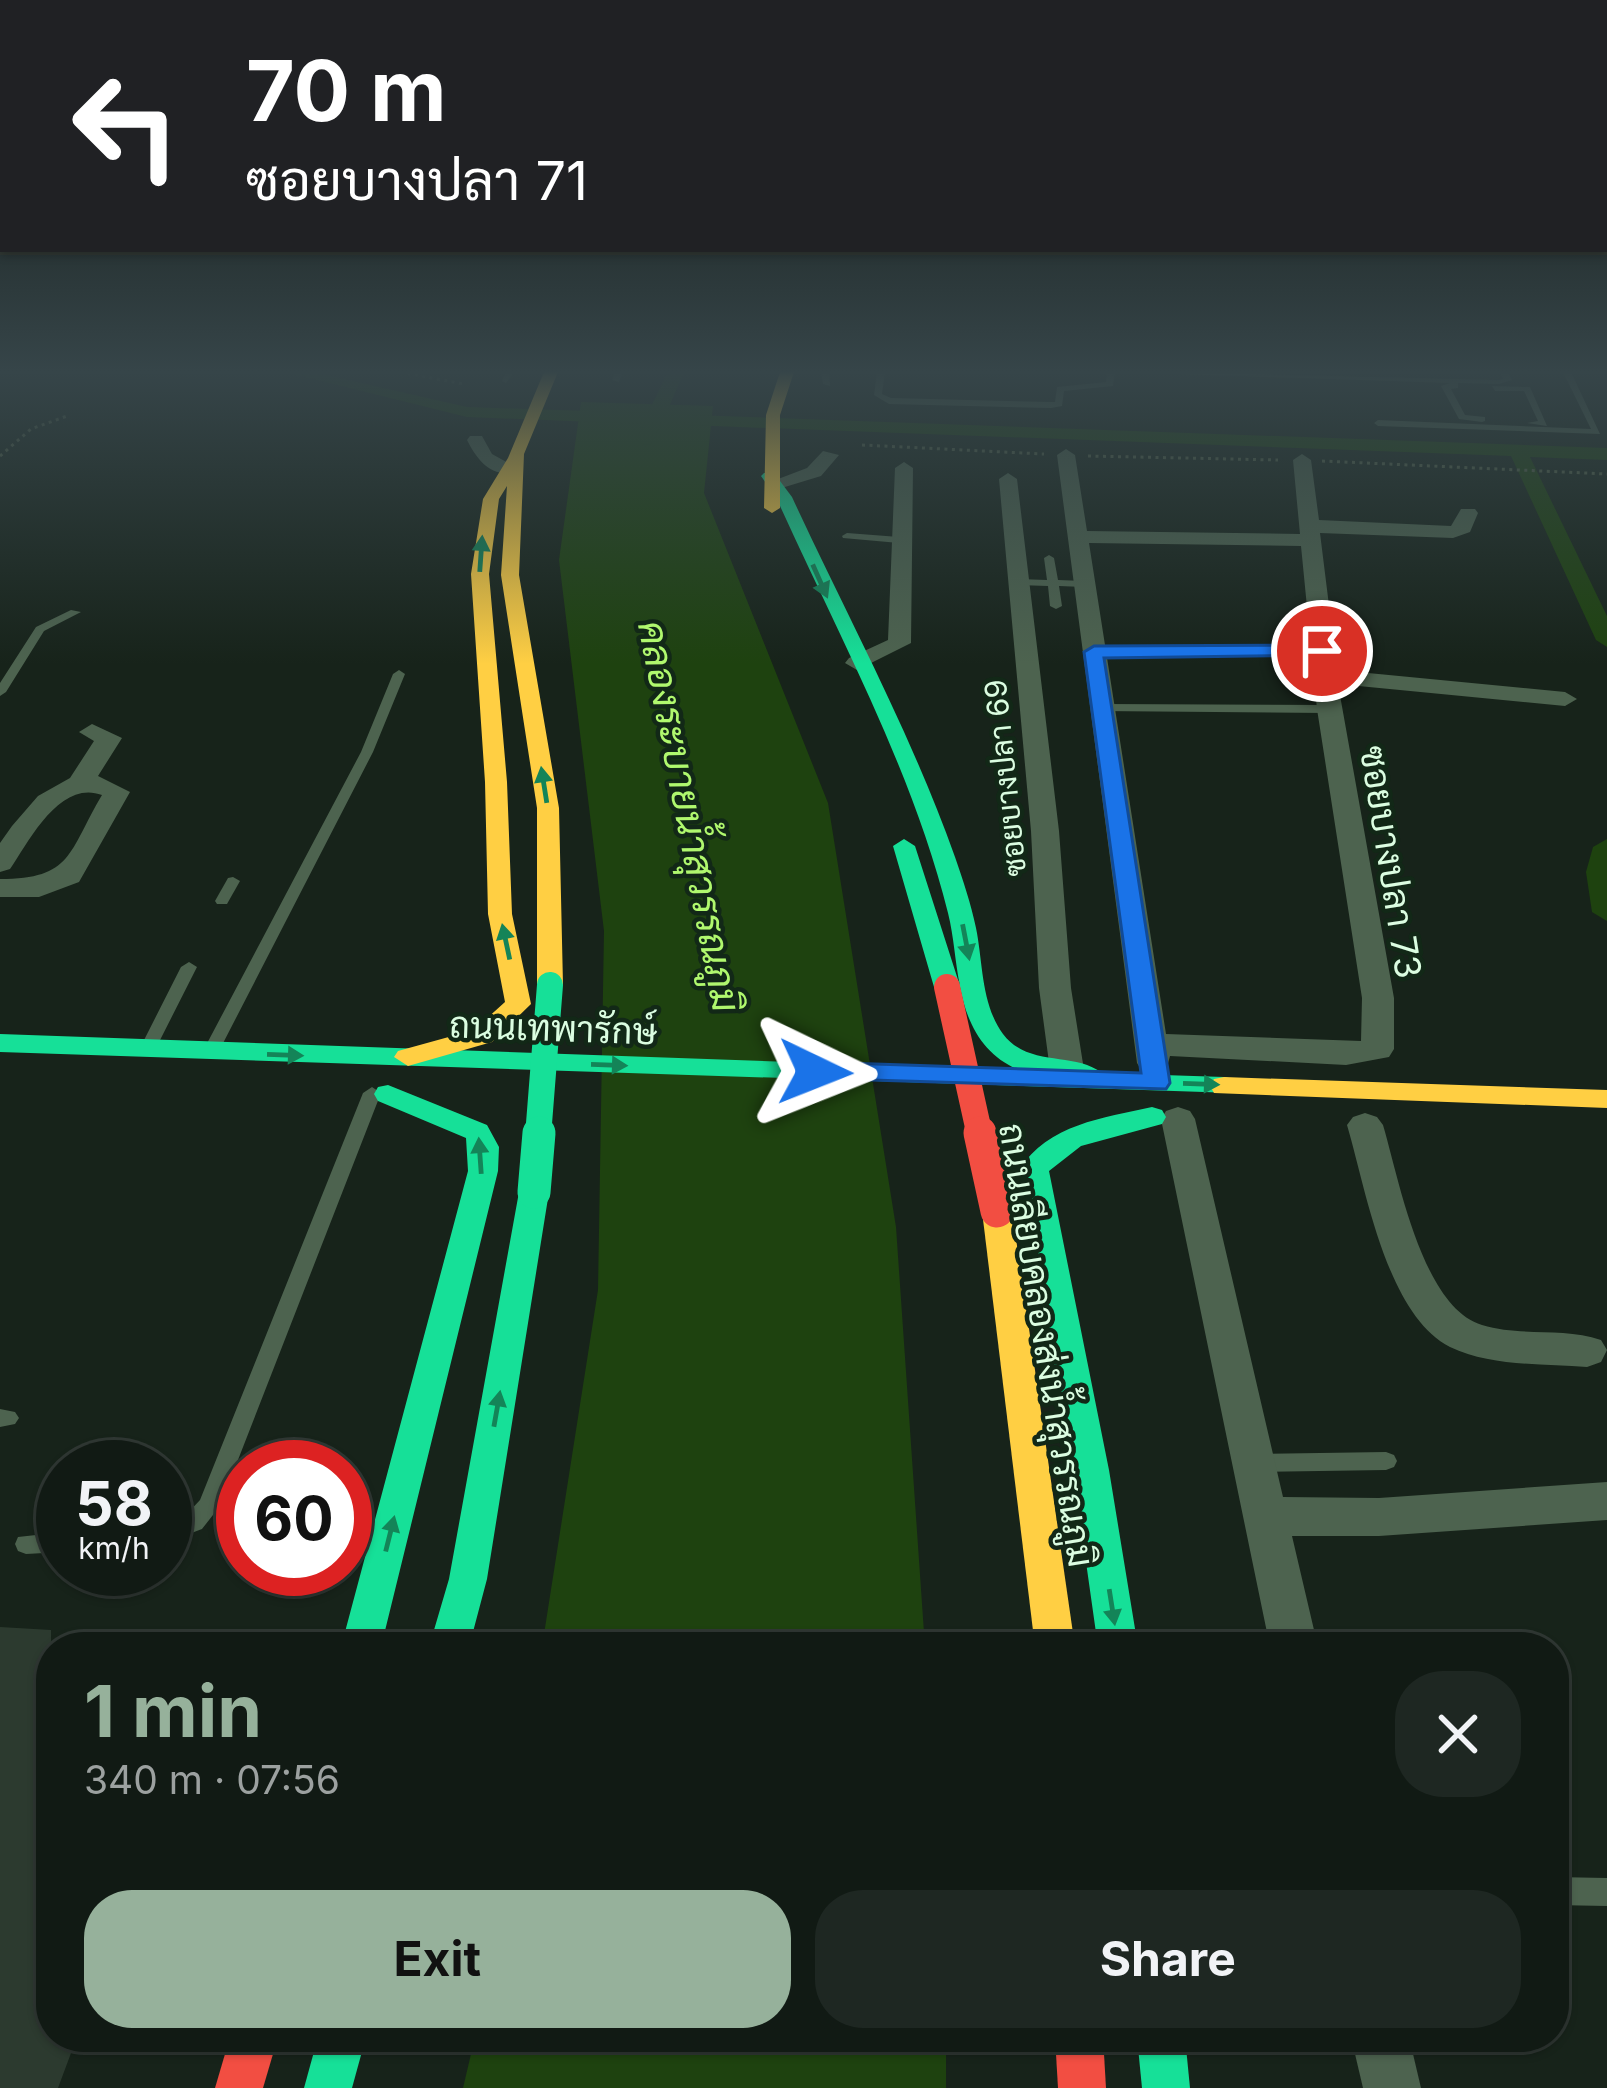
<!DOCTYPE html>
<meta charset="utf-8">
<style>
body{margin:0;font-family:Inter,Sarabun,sans-serif;background:#1e2722;color:#f1f3f6;height:100vh;display:flex;flex-direction:column;font-size:45px;white-space:nowrap}
*{box-sizing:border-box;margin:0}
p{font-size:39px;color:#9ca1a0}
.icon{flex:none;width:66px;height:66px;fill:none;stroke:currentColor;stroke-width:2;stroke-linecap:round;stroke-linejoin:round}
.map{position:relative;flex:1;overflow:hidden}
.details{position:absolute;left:36px;top:1632px;width:1533px;height:420px;display:flex;flex-direction:column;background:#111a14;border-radius:48px;box-shadow:0 3px 9px #0004,0 0 0 3px #303834}
.details>*{flex:none}
.hud{position:absolute;left:0px;top:0px;width:1608px;height:252px;box-shadow:0 3px 9px #0004,0 0 0 3px #303834;background:#202124;color:#fff;overflow:hidden}
.speed{position:absolute;left:36px;top:1440px;display:flex;gap:24px;font-size:60px;font-weight:700;text-align:center}
.speed>*{display:grid;place-content:center;width:156px;height:156px;border-radius:50%;background:#111a14;box-shadow:0 3px 9px #0004,0 0 0 3px #303834;line-height:1}
.speed small{font-size:30px;font-weight:400}
.speed .limit{border:18px solid #d22;background:#fff;color:#111}
.pin{position:absolute;display:grid;place-items:center;width:102px;height:102px;color:#fff;margin:-51px;border:6px solid #fff;border-radius:50%;box-shadow:0 3px 12px #0007}
.me{position:absolute;width:132px;margin:-66px;rotate:92deg;stroke-linejoin:round;filter:drop-shadow(0 0 9px #0008)}
.turn{display:flex;align-items:center;gap:42px;height:252px;padding:0 48px;font-size:54px}
.turn .icon{width:156px;height:156px;stroke-width:2.5}
.turn b{display:block;font-size:84px;line-height:102px}
.round{display:grid;place-items:center;flex:none;width:126px;height:126px;border-radius:48px;background:#1e2722}
.head{display:flex;align-items:center;justify-content:space-between;height:204px;padding:0 48px}
h1{font-size:72px;font-weight:700;line-height:90px;color:#96b19b}
.action{display:flex;gap:24px;margin-top:auto;padding:24px 48px}
.action a{flex:1;height:138px;border-radius:48px;background:#96b19b;color:#111;font-size:48px;font-weight:700;line-height:138px;text-align:center}
.action a+a{background:#1e2722;color:#f1f3f6}
.map>svg:first-child{display:block}
.water{fill:#1e420f}
.lines{fill:none;stroke-linecap:round;stroke-linejoin:round}
.canal{fill:#1e420f;fill-rule:evenodd}
.building{fill:#2c3a2f}
.path{stroke:#55634a;stroke-width:3;stroke-dasharray:3 4.5;stroke-linecap:butt}
.lane{fill:#4d634f;fill-rule:evenodd}
.street{fill:#4d634f;fill-rule:evenodd}
.fast{fill:#16e098;fill-rule:evenodd}
.slow{fill:#ffcf43;fill-rule:evenodd}
.jam{fill:#f24e42;fill-rule:evenodd}
.fast-bridge-far1{stroke:#16e098;stroke-width:26}
.fast-bridge{stroke:#16e098;stroke-width:33}
.jam-bridge-far1{stroke:#f24e42;stroke-width:26}
.jam-bridge{stroke:#f24e42;stroke-width:33}
.oneway{fill:#148458}
.route{fill:#1a73e8;stroke:#114b97;stroke-width:3}
.labels{text-anchor:middle;dominant-baseline:central;stroke-width:9;stroke-linejoin:round;paint-order:stroke}
.far-street-label{font-size:30px;fill:#dbfde1;stroke:#122817}
.street-label{font-size:36px;fill:#dbfde1;stroke:#122817}
.water-label{font-size:39px;font-style:italic;fill:#b0f86e;stroke:#122817}
</style>
<div class="map">
<svg width="1607" height="2088" viewBox="0 0 1607 2088">
<rect width="100%" height="100%" fill="#17231a"/>
<g class="water">
<polygon points="581,402 713,406 704,493 828,803 896,1227 925,1647 542,1647 598,1290 604,931 559,560"/>
<polygon points="475,2037 946,2037 946,2088 463,2088"/>
</g>
<g class="lines">
<g class="canal">
<polygon points="285,372 313,372 467,407 648,413 668,372 684,372 666,414 1607,448 1607,460 1530,457 1607,616 1607,647 1596,640 1511,456 661,424 651,444 645,445 636,440 644,424 467,417"/>
<polygon points="1607,839 1607,921 1592,912 1586,872 1593,847"/>
</g>
</g>
<polygon class="building" points="0,1627 51,1630 51,2037 77,2037 58,2088 0,2088"/>
<g class="lines">
<g class="path">
<polyline points="400,372 464,384"/>
<polyline points="862,445 1044,454"/>
<polyline points="0,456 31,429 67,416"/>
<polyline points="1088,456 1278,460"/>
<polyline points="1322,461 1607,474"/>
</g>
<g class="lane">
<polygon points="506,372 514,372 506,383 502,381"/>
<polygon points="615,372 623,372 619,382 612,380"/>
<polygon points="821,372 829,372 830,386 823,384"/>
<polygon points="877,372 885,372 882,394 891,398 1051,402 1055,402 1057,387 1106,382 1107,372 1115,372 1113,386 1064,391 1062,406 1051,408 889,404 874,395"/>
<polygon points="1171,372 1499,380 1503,379 1500,372 1508,372 1512,380 1499,384 1458,383 1458,388 1451,389 1465,415 1485,417 1485,421 1482,422 1459,419 1441,386 1450,383 1175,374"/>
<polygon points="1563,372 1571,372 1600,434 1378,426 1374,423 1378,420 1591,429"/>
<polygon points="1492,386 1530,387 1547,426 1527,423 1538,421 1524,391 1495,391"/>
<polygon points="847,533 899,537 904,540 899,543 843,538 842,536"/>
<polygon points="1049,555 1054,558 1058,580 1084,581 1089,584 1084,587 1059,586 1062,606 1056,609 1050,606 1048,586 1018,585 1013,582 1018,579 1047,580 1044,558"/>
<polygon points="71,610 81,612 44,631 6,692 0,696 0,683 36,627"/>
<polygon points="1094,649 1321,648 1327,651 1321,654 1090,654 1088,652"/>
<polygon points="399,670 405,674 373,752 219,1051 217,1055 205,1055 203,1051 361,752 393,674"/>
<polygon points="1102,704 1329,705 1335,709 1329,713 1098,711 1096,708"/>
<polygon points="233,877 240,881 227,904 217,904 215,901 228,878"/>
<polygon points="189,962 197,967 156,1048 154,1052 142,1052 140,1048 181,967"/>
<polygon points="372,1087 381,1093 220,1506 202,1529 165,1543 165,1523 186,1515 200,1500 363,1093"/>
<polygon points="0,1409 15,1412 19,1418 15,1424 0,1427"/>
<polygon points="1386,1452 1394,1455 1397,1461 1394,1467 1386,1470 1253,1472 1245,1469 1242,1463 1245,1457 1253,1454"/>
<polygon points="63,1532 63,1552 26,1554 18,1551 15,1544 18,1537"/>
<polygon points="1554,1877 1607,1878 1607,1906 1554,1905"/>
</g>
<g class="street">
<path d="M470 436H482L492 454 512 465V473C489 476 476 458 467 440Z"/>
<path d="M1066 449 1075 455 1087 531 1300 534 1293 460 1302 454 1311 460 1319 520 1451 526 1461 509H1475L1478 513 1470 532 1453 538 1320 533 1337 670 1565 692 1577 699 1565 706 1338 684 1394 998V1049L1389 1057 1346 1065 1170 1056 1166 1071H1142L1137 1063 1057 455ZM1089 543 1301 546 1317 709 1362 998 1361 1041 1166 1034Z"/>
<polygon points="823,451 839,455 821,476 775,490 765,484 807,468"/>
<polygon points="904,462 913,468 911,643 857,670 845,663 849,658 888,640 895,468"/>
<polygon points="1008,473 1017,479 1059,831 1071,988 1084,1070 1079,1078 1055,1078 1050,1070 1039,988 1031,831 999,479"/>
<path d="M92 724 122 738 98 776 130 792 79 882 39 897H0V879C73 879 68 852 102 795 60 779 29 841 10 869L0 872V843L12 826 38 796 70 778 94 741 79 732Z"/>
<polygon points="1178,1107 1190,1111 1195,1119 1283,1497 1379,1498 1607,1482 1607,1520 1379,1536 1292,1536 1318,1647 1270,1647 1161,1119 1166,1111"/>
<path d="M1365 1113 1377 1117 1383 1125C1399 1179 1422 1307 1482 1325 1521 1337 1563 1327 1601 1340L1607 1350 1601 1362 1587 1367C1543 1363 1491 1367 1450 1347 1386 1314 1366 1189 1347 1125L1353 1117Z"/>
<polygon points="1351,2037 1409,2037 1421,2088 1363,2088"/>
</g>
<g class="fast">
<path d="M764 473H774L792 497C847 616 911 733 955 857 963 880 971 904 976 928 983 962 981 1004 1003 1034 1029 1068 1073 1051 1102 1073L1224 1077 1234 1079 1238 1086 1234 1093 0 1052V1034L1019 1070C983 1055 967 1024 960 987L947 995 934 987 893 846 904 839 915 846 960 986C955 962 954 937 948 913 912 768 837 633 776 497L761 476Z"/>
<polygon points="388,1085 487,1125 499,1147 498,1171 381,1647 341,1647 468,1171 466,1138 378,1101 374,1094 378,1087"/>
<path d="M1152 1107 1162 1110 1166 1117 1162 1124 1081 1146 1049 1171 1109 1470 1138 1647H1098L1073 1470 1019 1170C1048 1124 1103 1118 1152 1107Z"/>
<polygon points="534,1181 545,1184 549,1192 487,1579 469,1647 429,1647 449,1579 519,1192 523,1184"/>
<polygon points="318,2037 366,2037 352,2088 304,2088"/>
<polygon points="1137,2037 1185,2037 1190,2088 1142,2088"/>
</g>
<g class="slow">
<polygon points="544,372 558,372 524,454 519,575 559,808 563,985 550,993 537,985 537,808 501,575 507,486 499,499 489,574 507,782 512,914 531,1004 492,1042 408,1066 394,1057 398,1051 474,1030 505,1002 488,914 485,782 471,574 483,499 508,458"/>
<polygon points="780,372 794,372 780,415 780,508 772,513 764,508 766,415"/>
<polygon points="1224,1077 1607,1090 1607,1108 1214,1093 1210,1086 1214,1079"/>
<polygon points="997,1200 1008,1203 1012,1211 1075,1647 1035,1647 982,1211 986,1203"/>
</g>
<g class="jam">
<polygon points="230,2037 278,2037 263,2088 215,2088"/>
<polygon points="1055,2037 1103,2037 1106,2088 1058,2088"/>
</g>
<polyline class="fast-bridge-far1" points="538,1136 550,985"/>
<polyline class="fast-bridge" points="534,1192 539,1133"/>
<polyline class="jam-bridge-far1" points="947,987 980,1136"/>
<polyline class="jam-bridge" points="980,1133 997,1211"/>
</g>
<defs><path id="oneway-solid" d="M-6-.8H1V-3.2L6.5 0L1 3.2V.8H-6Z" transform="scale(3)"/></defs>
<g class="oneway">
<use href="#oneway-solid" transform="translate(481 554) rotate(-86)"/>
<use href="#oneway-solid" transform="translate(820 581) rotate(66)"/>
<use href="#oneway-solid" transform="translate(544 785) rotate(-99)"/>
<use href="#oneway-solid" transform="translate(506 942) rotate(-102)"/>
<use href="#oneway-solid" transform="translate(966 942) rotate(79)"/>
<use href="#oneway-solid" transform="translate(285 1055) rotate(2)"/>
<use href="#oneway-solid" transform="translate(609 1065) rotate(2)"/>
<use href="#oneway-solid" transform="translate(1201 1084) rotate(2)"/>
<use href="#oneway-solid" transform="translate(480 1156) rotate(-94)"/>
<use href="#oneway-solid" transform="translate(497 1409) rotate(-80)"/>
<use href="#oneway-solid" transform="translate(390 1534) rotate(-76)"/>
<use href="#oneway-solid" transform="translate(1112 1607) rotate(81)"/>
</g>
<linearGradient id="sky" x2="0" y2="1"><stop stop-color="#0d130e"/><stop offset="0.56" stop-color="#364549"/><stop offset="1" stop-color="#364549" stop-opacity="0"/></linearGradient>
<rect width="1607" height="664" fill="url(#sky)"/>
<polygon class="route" points="1322,645 1331,651 1328,655 1104,658 1170,1083 1166,1089 806,1078 801,1072 806,1065 815,1062 1141,1073 1084,652 1094,646"/>
<g class="labels">
<g class="far-street-label">
<text transform="translate(1005 778) rotate(-96)">ซอยบางปลา 69</text>
</g>
<g class="street-label">
<text transform="translate(1391 862) rotate(81)">ซอยบางปลา 73</text>
<text transform="translate(553 1028) rotate(2)">ถนนเทพารักษ์</text>
<text transform="translate(1047 1345) rotate(81)">ถนนเลียบคลองส่งน้ำสุวรรณภูมิ</text>
</g>
<g class="water-label">
<text transform="translate(690 816) rotate(79)">คลองระบายน้ำสุวรรณภูมิ</text>
</g>
</g>
</svg>
<div class="speed"><div>58<small>km/h</small></div><div class="limit">60</div></div>
<div class="pin" style="left:1322px;top:651px;background:#d93025"><svg class="icon" aria-label="arrive" viewBox="0 0 24 24"><path d="M6 21V4h12l-3 4 3 4H6"/></svg></div>
<svg class="me" style="left:815px;top:1072px" viewBox="-20 -20 40 40"><path d="M0-17L14 15 0 8-14 15z" fill="#1a73e8" stroke="#fff" stroke-width="4"/></svg>
<div class="hud">
<div class="turn"><svg class="icon" aria-label="left" viewBox="0 0 24 24"><path d="M17 20v-9H6M10 6l-5 5 5 5"/></svg><div><b>70 m</b>ซอยบางปลา 71</div></div>
</div>
<section class="details">
<div class="head"><div><h1>1 min</h1><p>340 m · 07:56</p></div><a class="round"><svg class="icon" aria-label="close" viewBox="0 0 24 24"><path d="M6 6l12 12M18 6L6 18"/></svg></a></div>
<div class="action"><a>Exit</a><a>Share</a></div>
</section>
</div>
